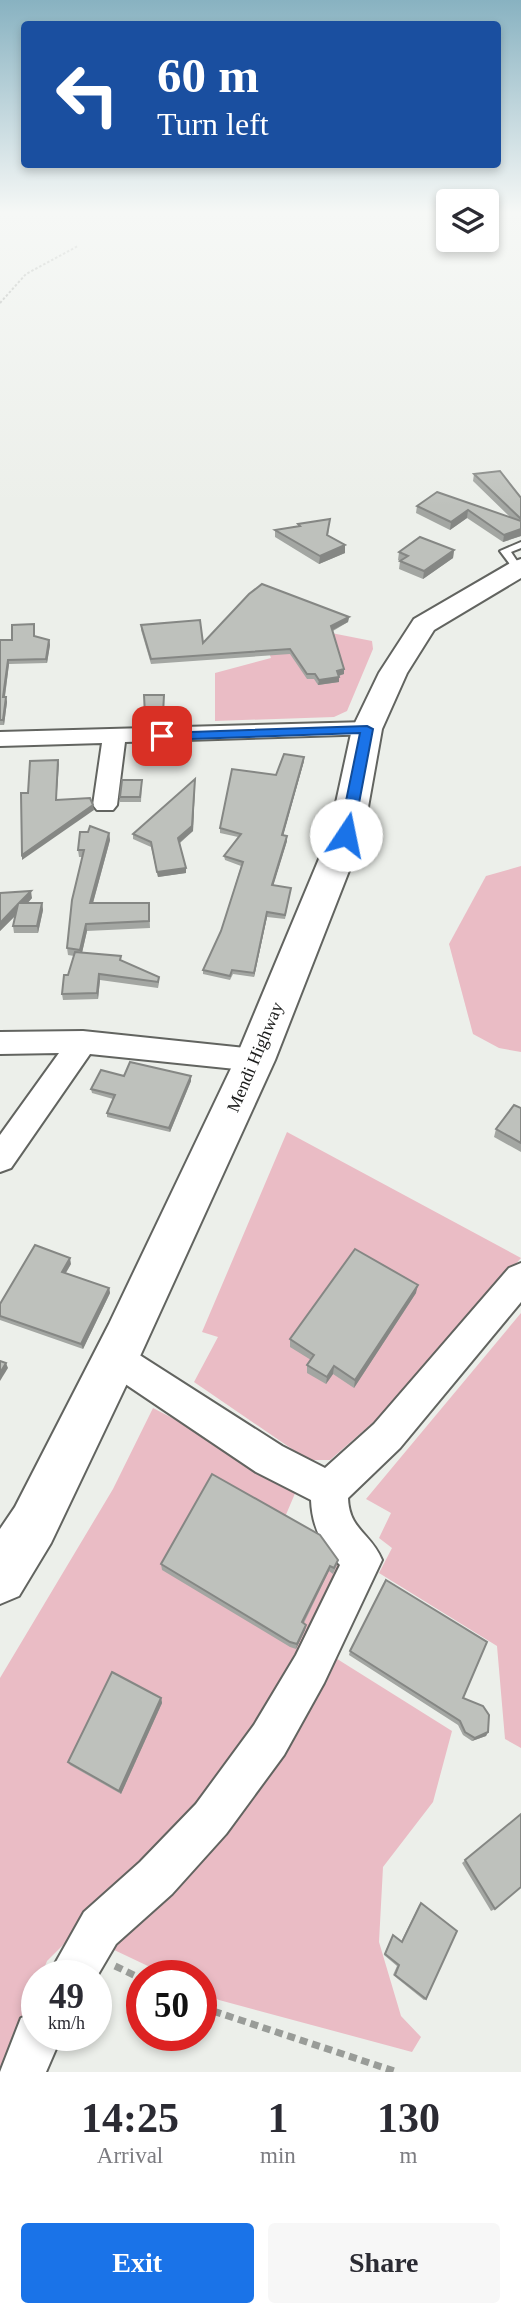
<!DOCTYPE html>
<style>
body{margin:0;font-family:"Times New Roman",serif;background:#f7f7f7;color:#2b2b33;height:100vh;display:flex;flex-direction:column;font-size:26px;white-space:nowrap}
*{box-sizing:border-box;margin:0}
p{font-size:23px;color:#7c7c81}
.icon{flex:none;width:38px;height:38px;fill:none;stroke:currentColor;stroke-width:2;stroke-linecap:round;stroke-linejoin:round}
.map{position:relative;height:2072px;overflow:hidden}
.details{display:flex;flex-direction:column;background:#fff;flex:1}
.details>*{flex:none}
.hud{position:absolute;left:21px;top:21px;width:480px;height:147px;border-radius:7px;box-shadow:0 4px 10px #0003;background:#1a4fa0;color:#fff;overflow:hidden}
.fabs{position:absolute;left:436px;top:189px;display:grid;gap:14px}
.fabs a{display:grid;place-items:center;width:63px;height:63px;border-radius:7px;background:#fff;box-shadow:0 4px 10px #0003;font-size:35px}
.speed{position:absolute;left:21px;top:1960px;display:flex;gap:14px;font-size:35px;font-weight:700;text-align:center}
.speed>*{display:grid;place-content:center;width:91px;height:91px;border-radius:50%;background:#fff;box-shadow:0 4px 10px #0003;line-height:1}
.speed small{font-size:18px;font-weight:400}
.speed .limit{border:10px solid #d22;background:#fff;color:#111}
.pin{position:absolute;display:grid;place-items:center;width:60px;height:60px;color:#fff;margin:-30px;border-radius:14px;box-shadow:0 4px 10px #0006}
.me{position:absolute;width:77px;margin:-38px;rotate:11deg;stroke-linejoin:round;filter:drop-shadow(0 0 5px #0008)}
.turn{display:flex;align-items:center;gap:24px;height:147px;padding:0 21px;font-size:32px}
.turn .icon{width:91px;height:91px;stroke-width:2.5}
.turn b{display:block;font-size:49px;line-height:60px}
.eta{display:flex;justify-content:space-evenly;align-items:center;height:119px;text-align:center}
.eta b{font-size:42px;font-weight:700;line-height:49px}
.primary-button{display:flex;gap:14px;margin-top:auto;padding:14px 21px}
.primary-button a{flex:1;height:80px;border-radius:7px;background:#1a73e8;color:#fff;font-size:28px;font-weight:700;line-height:80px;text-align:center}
.primary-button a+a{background:#f7f7f7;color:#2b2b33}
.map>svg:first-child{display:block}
.green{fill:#eabcc5}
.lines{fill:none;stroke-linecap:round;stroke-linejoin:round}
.service-casing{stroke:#626460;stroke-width:4}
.minor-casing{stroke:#626460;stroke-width:4}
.secondary-casing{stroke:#626460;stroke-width:4}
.path-far1{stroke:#999c98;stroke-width:2;stroke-dasharray:2.5 2;stroke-linecap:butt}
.path{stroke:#999c98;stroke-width:7;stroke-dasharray:8 5;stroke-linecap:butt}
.service{fill:#fff;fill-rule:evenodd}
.minor{fill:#fff;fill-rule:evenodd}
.secondary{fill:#fff;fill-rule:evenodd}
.wall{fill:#a3a6a2}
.shaded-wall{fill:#858784}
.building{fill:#bec1bc;stroke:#858784;stroke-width:2}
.route{fill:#1a73e8;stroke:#114b97;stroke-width:2}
.labels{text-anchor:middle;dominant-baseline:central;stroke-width:7;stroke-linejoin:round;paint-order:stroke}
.street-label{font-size:18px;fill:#1a1b1a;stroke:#fff}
</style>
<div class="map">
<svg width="521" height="2072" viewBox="0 0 521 2072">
<rect width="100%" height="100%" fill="#ecefea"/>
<g class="green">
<polygon points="306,628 372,641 373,649 347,711 334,717 215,721 215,673 271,658 263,637"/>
<polygon points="521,866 521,1052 499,1048 473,1034 449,944 486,876"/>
<polygon points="287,1132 521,1258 386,1411 330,1460 308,1460 194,1382 218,1337 202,1332"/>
<polygon points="521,1313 521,1748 505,1739 497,1646 379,1573 392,1548 379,1538 391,1513 366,1499"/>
<polygon points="153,1408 299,1484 285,1517 349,1570 300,1672 169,1839 47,1961 41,1976 37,1976 37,1987 4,2072 0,2072 0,1678 113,1489"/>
<polygon points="334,1657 452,1731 433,1802 383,1867 379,1942 401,2016 421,2037 412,2052 219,2000 201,1991 201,1976 169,1976 110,1948"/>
</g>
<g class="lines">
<defs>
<polygon id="service" points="521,542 521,548 511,552 521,567 521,571 515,571 500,551"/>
<g id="minor">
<polygon points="367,722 378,729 375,734 125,742 117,805 113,810 97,810 93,805 102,743 0,746 0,732"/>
<polygon points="83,1031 255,1049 265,1052 269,1060 265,1068 255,1071 90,1054 11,1168 0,1172 0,1135 59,1053 0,1054 0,1032"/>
<path d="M521 1263V1302L400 1448 348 1498C349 1530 371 1533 382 1560L324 1683 284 1755 226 1834 172 1894 116 1944 96 1978 48 1976 84 1912 140 1862 196 1804 254 1725 296 1655 340 1565C322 1547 312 1526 311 1500L256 1472 103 1369 98 1358 103 1347 115 1342 127 1347 282 1446 325 1468 374 1424 509 1268Z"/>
<polygon points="37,2012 37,2035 62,2035 46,2072 0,2072 21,2018"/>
</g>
<polygon id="secondary" points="521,559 521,578 434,630 407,673 382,729 363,835 275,1060 141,1354 51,1543 19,1596 0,1604 0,1529 15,1507 109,1324 235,1060 329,835 352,729 379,673 414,619 512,562"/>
</defs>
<use href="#service" class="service-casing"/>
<use href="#minor" class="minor-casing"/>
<use href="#secondary" class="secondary-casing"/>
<polyline class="path-far1" points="0,303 26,274 78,246"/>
<g class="path">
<polyline points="115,1966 142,1979"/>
<polyline points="201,2007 397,2072"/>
</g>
<use href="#service" class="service"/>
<use href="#minor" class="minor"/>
<use href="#secondary" class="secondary"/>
</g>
<g class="wall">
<polygon points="474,474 521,498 521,536 503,542 467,518 450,530 416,513 417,506 437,492 510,517 473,481"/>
<polygon points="298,524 329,527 328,535 345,545 345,553 319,564 275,537 275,530 298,527"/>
<polygon points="454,550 453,558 423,579 399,569 400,561 398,560 399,552"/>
<polygon points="349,617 348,622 333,631 344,674 339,676 339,682 318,685 314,679 307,679 290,654 151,664 141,630 141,625 203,643"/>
<polygon points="35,636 49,640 50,645 47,663 9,664 5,697 7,702 4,725 0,725 0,640 12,640"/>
<polygon points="144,695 164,695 164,719 146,720"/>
<polygon points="304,761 283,835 287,841 273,885 291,888 285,919 267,917 254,977 233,974 230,980 203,974 203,970 221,931 241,866 225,860 224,856 238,837 220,833 220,828 276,775"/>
<polygon points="142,780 141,802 120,802 120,797"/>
<polygon points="195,784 193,831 180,843 186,873 158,877 151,847 133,839 133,834"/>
<polygon points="109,833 110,840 93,903 149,903 150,928 87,931 82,953 121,960 159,977 159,983 158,988 100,980 98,999 63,1000 62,994 74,956 68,955 67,948 82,857 79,857 78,850"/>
<polygon points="0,893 32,898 28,903 42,903 43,910 38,933 14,933 13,926 15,916 0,931"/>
<polygon points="124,1076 191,1076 191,1081 170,1132 107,1117 107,1113 113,1099 92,1093 91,1089"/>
<polygon points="521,1108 521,1152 494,1137 496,1129"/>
<polygon points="71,1264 66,1273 109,1288 110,1293 83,1349 0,1320 0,1304"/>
<polygon points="416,1293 354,1388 333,1374 326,1384 307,1373 307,1365 311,1360 290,1347 290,1339"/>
<polygon points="161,1564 337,1565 333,1574 329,1571 304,1623 306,1625 305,1630 296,1649 290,1647 162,1570"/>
<polygon points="350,1651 463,1698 488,1732 486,1736 472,1741 463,1735 458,1725 349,1655"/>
<polygon points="161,1698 162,1703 121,1794 70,1765 68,1762"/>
<polygon points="521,1814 495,1909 491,1911 462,1863"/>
<polygon points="421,1903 426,1999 424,2000 393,1975 397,1966 384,1955 392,1937 393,1935 401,1942 419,1905"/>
</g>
<g class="shaded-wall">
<polygon points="468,510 467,518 450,530 451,522"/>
<polygon points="521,529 521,536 503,542 504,535"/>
<polygon points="345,545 345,553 319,564 320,556"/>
<polygon points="454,550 453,558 423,579 424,571"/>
<polygon points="349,617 348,622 331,631 331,626"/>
<polygon points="49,640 50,645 47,663 46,659"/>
<polygon points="8,660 9,664 4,702 3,697"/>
<polygon points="344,669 344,674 337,676 337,671"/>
<polygon points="339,677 339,682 318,685 319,680"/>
<polygon points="6,697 7,702 4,725 3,720"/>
<polygon points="304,757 304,761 282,840 282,835"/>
<polygon points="58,760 59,764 56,804 56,800"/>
<polygon points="195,784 193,831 179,843 178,838"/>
<polygon points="93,805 94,810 22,860 22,855"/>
<polygon points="109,833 110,840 91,910 90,903"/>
<polygon points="287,836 287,841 272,890 272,885"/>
<polygon points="186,868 186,873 158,877 157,872"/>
<polygon points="31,891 32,898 21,910 19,903"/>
<polygon points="42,903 43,910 38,933 37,926"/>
<polygon points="18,904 20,911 0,931 0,923"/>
<polygon points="267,912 267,917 254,977 254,973"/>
<polygon points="86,924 87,931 81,957 80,950"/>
<polygon points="99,974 100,980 98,999 97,993"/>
<polygon points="191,1076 191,1081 170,1132 169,1128"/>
<polygon points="70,1258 71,1264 63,1277 62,1272"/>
<polygon points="418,1285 416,1293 354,1388 355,1380"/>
<polygon points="109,1288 110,1293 83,1349 81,1344"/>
<polygon points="6,1363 8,1368 0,1381 0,1373"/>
<polygon points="334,1366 333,1374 326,1384 327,1377"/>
<polygon points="330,1566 329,1571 301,1627 302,1622"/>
<polygon points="306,1625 305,1630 296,1649 297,1644"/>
<polygon points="161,1698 162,1703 121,1794 119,1791"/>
<polygon points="488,1732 486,1736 472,1741 475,1738"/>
</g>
<g class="building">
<polygon points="500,471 521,498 521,519 474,474"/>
<polygon points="437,492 521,521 521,529 504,535 468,510 451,522 417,506"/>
<polygon points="330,519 327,535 345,545 320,556 275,530 300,526 298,524"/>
<polygon points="420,537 454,550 424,571 400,561 408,556 399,552"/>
<polygon points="262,584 349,617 331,626 344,669 337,671 339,677 319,680 315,674 307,674 290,649 151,659 141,625 200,620 203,643 249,594"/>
<polygon points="34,624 34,636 49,640 46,659 8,660 3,697 6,697 3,720 0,720 0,640 12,640 12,625"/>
<polygon points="144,695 164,695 163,714 145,715"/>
<polygon points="284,754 304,757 282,835 287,836 272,885 291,888 285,915 267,912 254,973 232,970 230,976 203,970 221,931 243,862 224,856 241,834 220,828 232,769 276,775"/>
<polygon points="58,760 56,800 90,798 93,805 22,855 21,793 28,793 30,761"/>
<polygon points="195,779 192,826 178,838 186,868 157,872 151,842 133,834"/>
<polygon points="122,780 142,780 140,797 120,797"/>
<polygon points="90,826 109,833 90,903 149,903 149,921 86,924 80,950 67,948 72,900 84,850 78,850 80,832 88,832"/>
<polygon points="31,891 19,903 42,903 37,926 13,926 18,904 0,923 0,893"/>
<polygon points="75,952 121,956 120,960 159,977 158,982 99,974 97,993 62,994 64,975 68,975"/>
<polygon points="130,1062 191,1076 169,1128 107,1113 115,1095 91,1089 101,1070 124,1076"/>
<polygon points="514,1105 521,1108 521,1143 496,1129"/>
<polygon points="35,1245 70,1258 62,1272 109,1288 81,1344 0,1316 0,1304"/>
<polygon points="355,1249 418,1285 355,1380 334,1366 327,1377 307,1365 314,1355 290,1339"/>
<polygon points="0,1361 6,1363 0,1373"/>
<polygon points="212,1474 320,1535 338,1560 334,1568 330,1566 302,1622 306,1625 297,1644 290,1642 161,1564"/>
<polygon points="386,1580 487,1642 463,1698 483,1706 489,1715 488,1732 475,1738 465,1732 460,1721 350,1651"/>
<polygon points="112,1672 161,1698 119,1791 68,1762"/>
<polygon points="521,1814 521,1887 495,1909 465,1860"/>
<polygon points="421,1903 457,1931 426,1999 395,1975 399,1965 385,1954 393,1935 402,1942"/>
</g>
<linearGradient id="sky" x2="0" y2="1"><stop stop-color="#88b2c1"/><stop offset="0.42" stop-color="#f6f8f6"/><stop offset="1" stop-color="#f6f8f6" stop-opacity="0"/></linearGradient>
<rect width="521" height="506" fill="url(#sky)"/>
<polygon class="route" points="367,726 373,729 353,835 346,839 339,835 360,733 162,740 155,736 162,733"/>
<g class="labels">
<g class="street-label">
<text transform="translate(255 1057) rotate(-67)">Mendi Highway</text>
</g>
</g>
</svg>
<div class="fabs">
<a><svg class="icon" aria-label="layers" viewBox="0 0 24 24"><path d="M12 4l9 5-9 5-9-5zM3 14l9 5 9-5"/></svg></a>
</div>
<div class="speed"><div>49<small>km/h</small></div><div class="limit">50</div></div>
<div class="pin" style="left:162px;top:736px;background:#d93025"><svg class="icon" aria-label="arrive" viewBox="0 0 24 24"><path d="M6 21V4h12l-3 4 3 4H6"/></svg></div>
<svg class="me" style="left:346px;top:835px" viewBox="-20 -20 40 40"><circle r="19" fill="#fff"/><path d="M0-13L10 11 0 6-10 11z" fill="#1a73e8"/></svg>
<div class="hud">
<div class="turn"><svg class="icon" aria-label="left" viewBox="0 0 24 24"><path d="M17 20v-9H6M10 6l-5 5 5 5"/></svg><div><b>60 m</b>Turn left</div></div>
</div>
</div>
<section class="details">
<div class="eta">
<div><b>14:25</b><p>Arrival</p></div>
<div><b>1</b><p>min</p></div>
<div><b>130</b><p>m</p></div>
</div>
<div class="primary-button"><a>Exit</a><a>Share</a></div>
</section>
